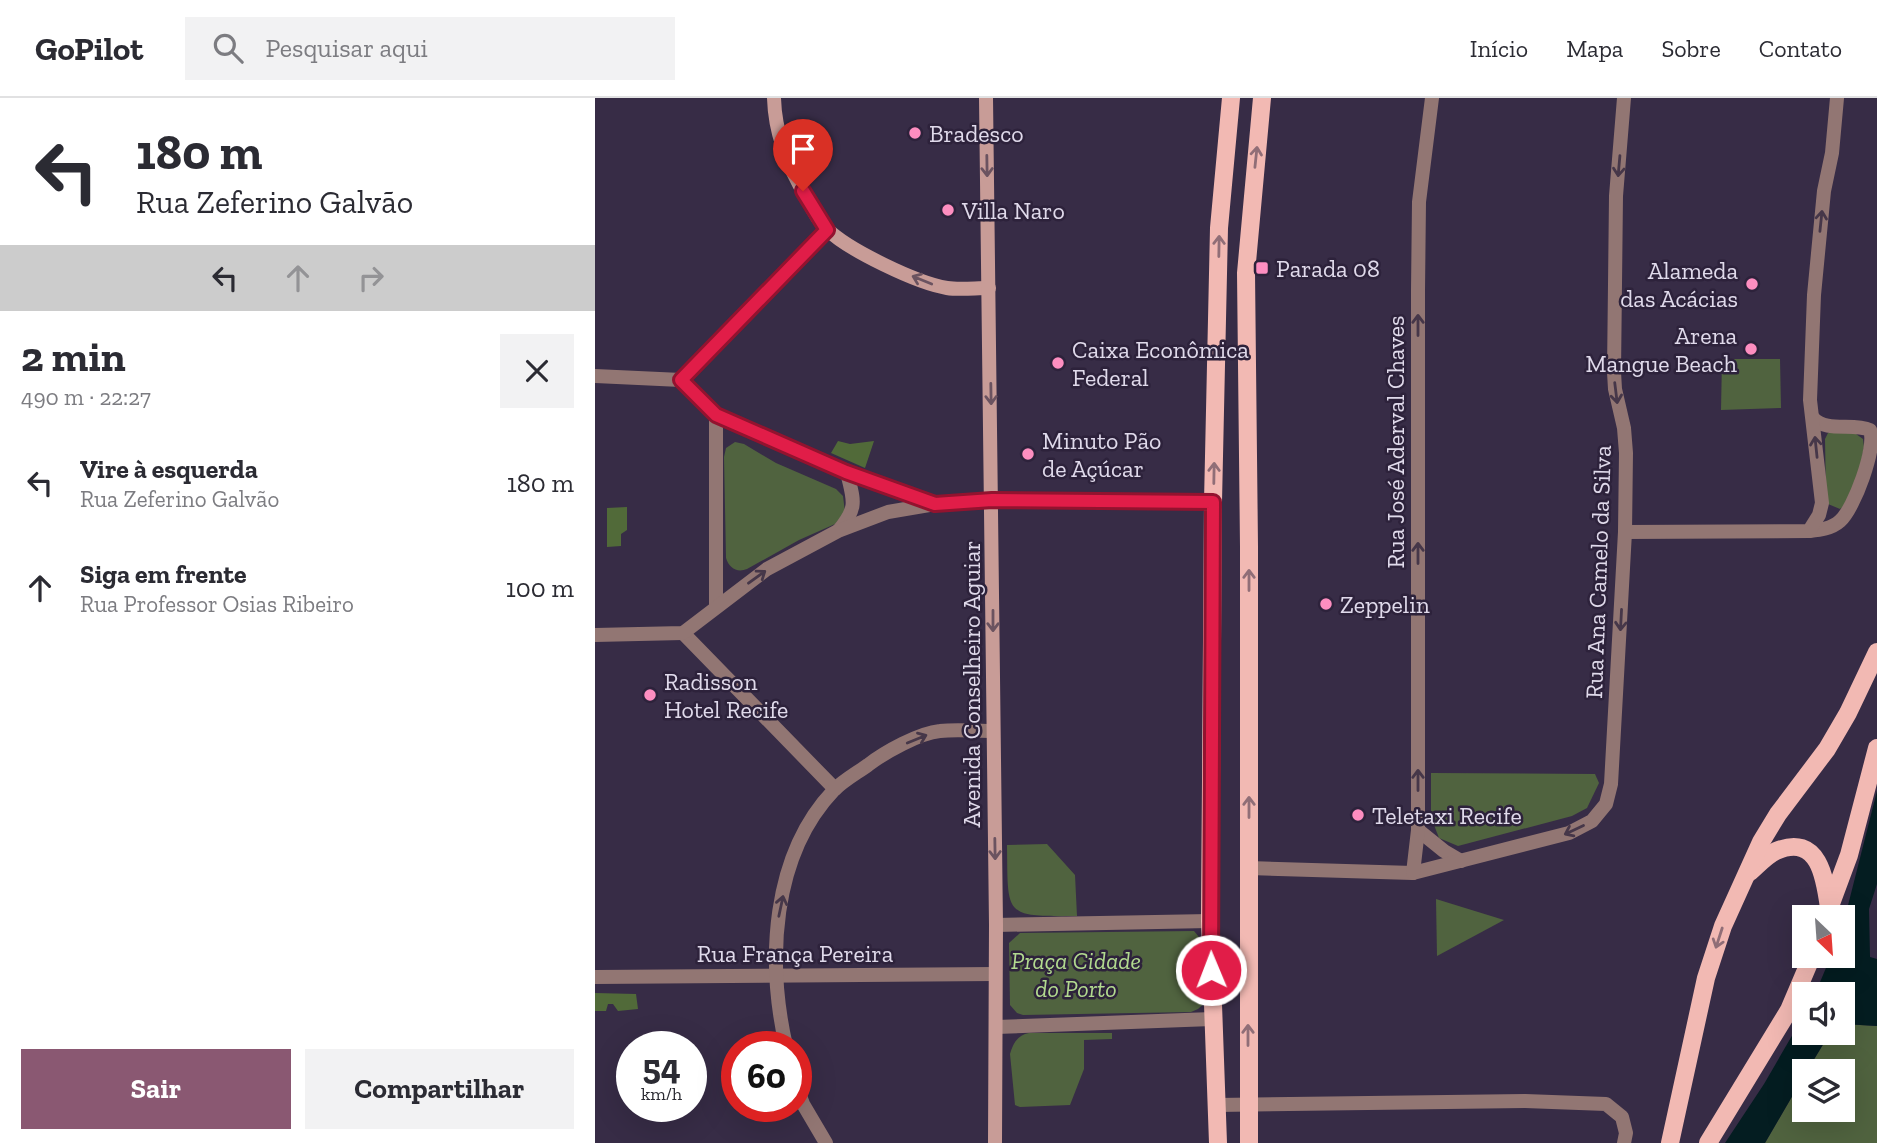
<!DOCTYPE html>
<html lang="pt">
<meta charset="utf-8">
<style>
body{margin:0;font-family:"Zilla Slab",serif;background:#f2f2f3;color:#2b2b33;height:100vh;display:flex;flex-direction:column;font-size:26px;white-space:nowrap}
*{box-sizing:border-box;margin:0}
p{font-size:23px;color:#7c7c81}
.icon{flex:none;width:38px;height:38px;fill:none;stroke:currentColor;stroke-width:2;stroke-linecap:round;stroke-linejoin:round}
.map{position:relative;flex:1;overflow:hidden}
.drawer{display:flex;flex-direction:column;background:#fff;width:595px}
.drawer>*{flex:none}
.banner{background:#fff;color:#2b2b33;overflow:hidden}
.needle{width:46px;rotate:155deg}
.tools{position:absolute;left:1197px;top:807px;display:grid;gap:14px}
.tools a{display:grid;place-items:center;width:63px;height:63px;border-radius:0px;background:#fff;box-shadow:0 7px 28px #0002;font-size:35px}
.speed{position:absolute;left:21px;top:933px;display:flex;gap:14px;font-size:35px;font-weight:700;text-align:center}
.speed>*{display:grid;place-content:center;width:91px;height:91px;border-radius:50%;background:#fff;box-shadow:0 7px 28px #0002;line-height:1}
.speed small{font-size:18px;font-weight:400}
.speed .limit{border:10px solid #d22;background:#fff;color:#111}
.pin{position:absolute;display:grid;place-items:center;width:60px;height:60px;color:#fff;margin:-72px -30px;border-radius:50% 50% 50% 0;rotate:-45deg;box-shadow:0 0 7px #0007}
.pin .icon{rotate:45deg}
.me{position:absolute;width:77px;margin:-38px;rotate:359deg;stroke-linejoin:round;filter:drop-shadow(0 0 5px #0008)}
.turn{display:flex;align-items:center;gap:24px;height:147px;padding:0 21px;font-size:32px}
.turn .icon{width:91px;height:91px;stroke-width:2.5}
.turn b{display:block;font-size:49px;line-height:60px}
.lanes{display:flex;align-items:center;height:66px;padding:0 21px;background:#0003;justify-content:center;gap:35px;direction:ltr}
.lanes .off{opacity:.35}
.round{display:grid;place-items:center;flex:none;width:74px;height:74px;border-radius:0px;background:#f2f2f3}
.overview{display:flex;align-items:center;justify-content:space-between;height:119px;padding:0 21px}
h1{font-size:42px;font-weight:800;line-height:52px}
.button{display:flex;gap:14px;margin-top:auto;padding:14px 21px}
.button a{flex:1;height:80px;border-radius:0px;background:#8a5872;color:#fff;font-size:28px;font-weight:800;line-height:80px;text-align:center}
.button a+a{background:#f2f2f3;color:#2b2b33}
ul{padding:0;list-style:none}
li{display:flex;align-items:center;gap:21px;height:105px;padding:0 21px}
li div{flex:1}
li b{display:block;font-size:26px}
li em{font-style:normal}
header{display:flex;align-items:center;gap:42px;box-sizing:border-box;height:98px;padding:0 35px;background:#fff;border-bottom:2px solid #e1e1e2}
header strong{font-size:33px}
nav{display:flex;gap:38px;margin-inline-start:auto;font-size:24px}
.search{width:490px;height:63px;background:#f2f2f3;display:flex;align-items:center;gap:18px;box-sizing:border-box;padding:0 24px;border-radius:0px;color:#7c7c81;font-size:26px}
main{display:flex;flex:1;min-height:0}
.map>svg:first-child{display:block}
.green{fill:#50633f}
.forest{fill:#516a39}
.water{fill:#041d21}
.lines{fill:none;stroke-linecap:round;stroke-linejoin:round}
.minor{stroke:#927673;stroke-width:14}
.secondary{stroke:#c89c97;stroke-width:14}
.primary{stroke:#f2b9b3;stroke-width:18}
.oneway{stroke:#906e77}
.oneway2{stroke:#6b5360}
.oneway3{stroke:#463749}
.route-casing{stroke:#92132f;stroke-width:18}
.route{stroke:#e11d48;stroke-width:12}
.poi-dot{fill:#fd8ec0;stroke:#2d223b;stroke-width:2.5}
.labels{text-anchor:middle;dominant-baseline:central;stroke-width:5;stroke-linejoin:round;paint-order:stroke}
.poi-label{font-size:24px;fill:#e0daeb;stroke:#2d223b;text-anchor:start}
.street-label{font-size:24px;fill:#e0daeb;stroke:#2d223b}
.park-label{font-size:24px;font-style:italic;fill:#b2da8f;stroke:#2d223b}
</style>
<header>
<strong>GoPilot</strong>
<div class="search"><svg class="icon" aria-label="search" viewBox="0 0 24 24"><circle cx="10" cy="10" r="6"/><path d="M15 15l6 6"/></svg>Pesquisar aqui</div>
<nav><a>Início</a><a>Mapa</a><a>Sobre</a><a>Contato</a></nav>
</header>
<main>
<section class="drawer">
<div class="banner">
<div class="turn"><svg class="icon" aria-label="left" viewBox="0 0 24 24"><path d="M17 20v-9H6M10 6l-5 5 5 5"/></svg><div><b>180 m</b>Rua Zeferino Galvão</div></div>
<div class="lanes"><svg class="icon" aria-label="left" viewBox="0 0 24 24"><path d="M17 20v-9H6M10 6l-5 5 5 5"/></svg><svg class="icon off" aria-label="ahead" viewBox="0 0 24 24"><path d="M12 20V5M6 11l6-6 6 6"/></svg><svg class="icon off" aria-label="right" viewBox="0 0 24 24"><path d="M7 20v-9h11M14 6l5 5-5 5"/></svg></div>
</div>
<div class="overview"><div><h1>2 min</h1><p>490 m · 22:27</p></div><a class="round"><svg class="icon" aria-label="close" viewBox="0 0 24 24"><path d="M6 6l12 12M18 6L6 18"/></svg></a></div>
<ul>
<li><svg class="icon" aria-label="left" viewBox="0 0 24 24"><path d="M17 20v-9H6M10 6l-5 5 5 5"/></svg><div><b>Vire à esquerda</b><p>Rua Zeferino Galvão</p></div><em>180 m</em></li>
<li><svg class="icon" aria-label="ahead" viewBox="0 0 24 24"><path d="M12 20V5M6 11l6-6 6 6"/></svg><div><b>Siga em frente</b><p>Rua Professor Osias Ribeiro</p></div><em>100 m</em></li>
</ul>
<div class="button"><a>Sair</a><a>Compartilhar</a></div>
</section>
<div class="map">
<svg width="1282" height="1045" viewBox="0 0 1282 1045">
<rect width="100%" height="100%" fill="#372c46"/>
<g class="green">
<polygon points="1127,261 1185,261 1186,310 1126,312"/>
<path d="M1239 333 1261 336 1268 341 1269 349C1265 366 1262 401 1245 411L1233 406 1231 400 1230 341 1233 335Z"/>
<path d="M140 344 149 346 181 365 241 391 248 398 250 414 240 426 204 442 152 471C142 475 134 470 131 460L129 359 131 350Z"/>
<polygon points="836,675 1000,676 1004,685 992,710 977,718 863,748 844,740 836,719"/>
<path d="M452 746 480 777 482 818C408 819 413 818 412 747Z"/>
<polygon points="841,801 909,822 842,858"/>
<polygon points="599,833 609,845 611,904 603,911 596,914 428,917 422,915 415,907 414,845 425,835"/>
<polygon points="1248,926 1282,928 1282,1045 1170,1045 1209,978 1209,1012 1248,1012 1248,973 1212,973 1235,935 1248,934"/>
<path d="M517 935V941L489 942V971L475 1007 425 1009 420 1007 415 956C418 945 423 937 434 935Z"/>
</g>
<g class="forest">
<polygon points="243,343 255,346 279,343 270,370 236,355"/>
<polygon points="32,409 32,432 26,436 26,448 12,449 12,410"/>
<polygon points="0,895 41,896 43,911 23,913 18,906 13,906 11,913 0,913"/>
</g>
<g class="water">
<polygon points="1282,693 1282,786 1274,811 1275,859 1282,861 1282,928 1248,926 1248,896 1220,896 1236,858 1248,858 1248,827"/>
<polygon points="1209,917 1209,934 1235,935 1212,973 1209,973 1209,978 1170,1045 1130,1045 1169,986"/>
</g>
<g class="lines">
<g class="minor">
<polyline points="0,278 86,282 121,317 252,374 339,406"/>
<polyline points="86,282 232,132"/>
<polyline points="121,317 121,508"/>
<path d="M244 432C264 408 258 402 252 374"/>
<path d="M1214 433C1224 432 1236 431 1245 423 1259 411 1282 349 1275 332 1258 324 1232 335 1218 320"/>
<polyline points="1030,434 1214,433 1224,417 1227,405 1215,302 1219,197 1229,93 1237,55 1242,0"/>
<polyline points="88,535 240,691"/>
<polyline points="0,537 88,535 172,471 243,433 293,414 340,406 397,402 618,404"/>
<polyline points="823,732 849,753 866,763"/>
<polyline points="654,770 818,775 974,735 997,723 1011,706 1016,686 1030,434 1031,355 1029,330 1020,291 1019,274 1021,98 1029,0"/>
<polyline points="818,775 823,732 823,192 824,104 837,0"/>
<polyline points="401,827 615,823"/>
<polyline points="0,879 400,876"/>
<polyline points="401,929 617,921"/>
<path d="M191 948C172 864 176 758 239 692 249 682 262 675 273 667 290 654 324 635 345 633 362 631 380 633 398 633"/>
<polyline points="201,987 208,1006 231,1045"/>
<polyline points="621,1007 930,1003 1011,1006 1027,1019 1031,1035 1029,1045"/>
</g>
<g class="secondary">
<path d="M179 0C180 37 193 69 212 100 217 111 223 123 232 131 253 152 322 185 352 190 365 192 380 190 394 190"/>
<polyline points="391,0 401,827 400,1045"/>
</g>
<g class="primary">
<path d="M1155 774C1163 767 1172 757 1181 753 1224 735 1230 780 1234 810"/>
<polyline points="1231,819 1254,757 1282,650"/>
<polyline points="623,1045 615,823 618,404 624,130 636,0"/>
<polyline points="654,1045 654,448 651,175 667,0"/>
<polyline points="1075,1045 1111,880 1128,828 1166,744 1183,716 1232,651 1253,615 1282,554"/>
<polyline points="1113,1045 1194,912 1217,858"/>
</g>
</g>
<defs><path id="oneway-shaft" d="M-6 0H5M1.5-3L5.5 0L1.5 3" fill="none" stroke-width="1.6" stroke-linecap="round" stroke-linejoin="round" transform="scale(1.75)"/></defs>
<g class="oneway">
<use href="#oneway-shaft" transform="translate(661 59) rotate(-84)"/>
<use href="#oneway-shaft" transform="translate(624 148) rotate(-89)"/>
<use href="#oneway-shaft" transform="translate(619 375) rotate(-89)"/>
<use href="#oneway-shaft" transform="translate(654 482) rotate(-90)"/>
<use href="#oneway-shaft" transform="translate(654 709) rotate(-90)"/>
<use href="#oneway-shaft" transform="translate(1124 840) rotate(108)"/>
<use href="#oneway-shaft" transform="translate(653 937) rotate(-90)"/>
</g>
<g class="oneway2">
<use href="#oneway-shaft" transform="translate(392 68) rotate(89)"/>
<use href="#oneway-shaft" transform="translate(327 182) rotate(-158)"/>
<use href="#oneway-shaft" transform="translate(396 296) rotate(89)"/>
<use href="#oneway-shaft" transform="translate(398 523) rotate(90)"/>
<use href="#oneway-shaft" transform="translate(400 751) rotate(89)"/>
</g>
<g class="oneway3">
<use href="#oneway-shaft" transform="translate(1024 68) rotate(95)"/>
<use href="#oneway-shaft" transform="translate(1226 123) rotate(-84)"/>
<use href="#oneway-shaft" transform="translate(823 227) rotate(-90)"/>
<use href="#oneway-shaft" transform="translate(1021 295) rotate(83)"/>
<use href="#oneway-shaft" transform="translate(1221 349) rotate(-96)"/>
<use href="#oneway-shaft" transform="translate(823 455) rotate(-90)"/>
<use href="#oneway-shaft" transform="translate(162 479) rotate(-36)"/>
<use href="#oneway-shaft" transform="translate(1026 522) rotate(93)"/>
<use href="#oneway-shaft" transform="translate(322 641) rotate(-22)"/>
<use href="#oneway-shaft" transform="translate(823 682) rotate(-90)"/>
<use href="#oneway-shaft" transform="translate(979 732) rotate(155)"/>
<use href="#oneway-shaft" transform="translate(186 808) rotate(-78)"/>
</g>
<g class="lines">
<defs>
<polyline id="route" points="208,93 232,132 86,282 121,317 251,374 340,406 397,402 618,404 616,872"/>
</defs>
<use href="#route" class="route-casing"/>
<use href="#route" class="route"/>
</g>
<g class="poi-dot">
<circle cx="320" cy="35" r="7"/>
<circle cx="353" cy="112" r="7"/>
<rect x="660" y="163" width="14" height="14" rx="3.5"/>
<circle cx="1157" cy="186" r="7"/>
<circle cx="1156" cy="251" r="7"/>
<circle cx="463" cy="265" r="7"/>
<circle cx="433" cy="356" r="7"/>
<circle cx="731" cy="506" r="7"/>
<circle cx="55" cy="597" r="7"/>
<circle cx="763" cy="717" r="7"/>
</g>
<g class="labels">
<g class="poi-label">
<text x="334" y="35">Bradesco</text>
<text x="367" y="112">Villa Naro</text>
<text x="681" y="170">Parada 08</text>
<text x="1143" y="172" text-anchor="end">Alameda<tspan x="1143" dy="28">das Acácias</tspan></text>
<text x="1142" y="237" text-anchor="end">Arena<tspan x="1142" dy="28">Mangue Beach</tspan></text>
<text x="477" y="251">Caixa Econômica<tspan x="477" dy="28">Federal</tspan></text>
<text x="447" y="342">Minuto Pão<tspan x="447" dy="28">de Açúcar</tspan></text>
<text x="745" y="506">Zeppelin</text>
<text x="69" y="583">Radisson<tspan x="69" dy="28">Hotel Recife</tspan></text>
<text x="777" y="717">Teletaxi Recife</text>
</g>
<g class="street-label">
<text transform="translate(800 344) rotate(-90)">Rua José Aderval Chaves</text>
<text transform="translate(1003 474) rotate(-88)">Rua Ana Camelo da Silva</text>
<text transform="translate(376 586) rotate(-90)">Avenida Conselheiro Aguiar</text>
<text x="200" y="855">Rua França Pereira</text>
</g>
<g class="park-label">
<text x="481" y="862">Praça Cidade<tspan x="481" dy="28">do Porto</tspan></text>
</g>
</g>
</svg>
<div class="tools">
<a><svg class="needle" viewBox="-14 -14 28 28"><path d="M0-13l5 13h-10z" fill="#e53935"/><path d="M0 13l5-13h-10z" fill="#7c7c81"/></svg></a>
<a><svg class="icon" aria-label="sound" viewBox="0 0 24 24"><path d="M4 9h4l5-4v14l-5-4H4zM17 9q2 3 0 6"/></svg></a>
<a><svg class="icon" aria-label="layers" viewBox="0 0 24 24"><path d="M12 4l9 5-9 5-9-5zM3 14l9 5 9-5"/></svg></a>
</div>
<div class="speed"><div>54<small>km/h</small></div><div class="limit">60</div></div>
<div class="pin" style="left:208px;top:93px;background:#d93025"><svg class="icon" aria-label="arrive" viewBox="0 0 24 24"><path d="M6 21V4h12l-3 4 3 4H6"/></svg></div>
<svg class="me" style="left:616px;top:872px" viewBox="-20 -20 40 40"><circle r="17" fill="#e11d48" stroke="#fff" stroke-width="3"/><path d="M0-11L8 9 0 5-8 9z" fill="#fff"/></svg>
</div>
</main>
